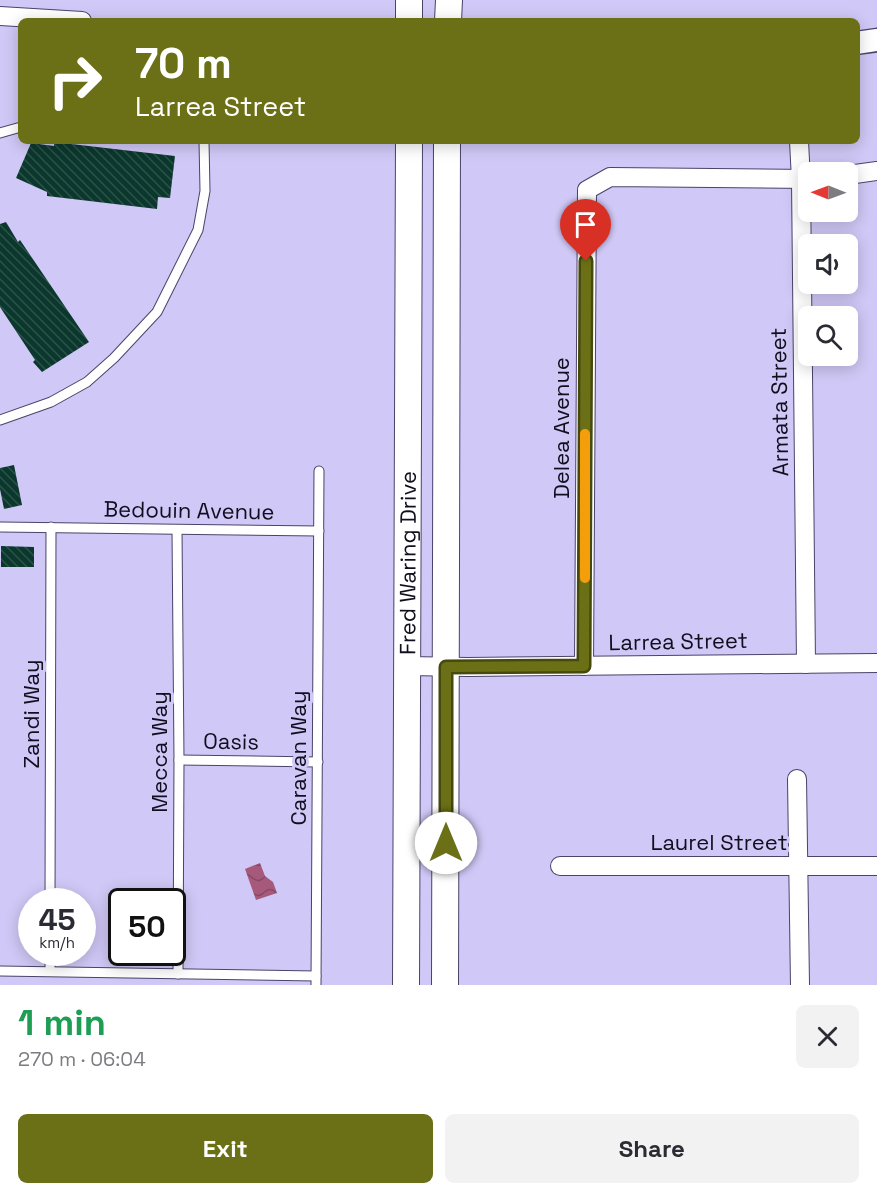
<!DOCTYPE html>
<meta charset="utf-8">
<style>
body{margin:0;font-family:"Space Grotesk",sans-serif;background:#f2f2f3;color:#2b2b33;height:100vh;display:flex;flex-direction:column;font-size:22px;white-space:nowrap}
*{box-sizing:border-box;margin:0}
p{font-size:20px;color:#7c7c81}
.icon{flex:none;width:33px;height:33px;fill:none;stroke:currentColor;stroke-width:2;stroke-linecap:round;stroke-linejoin:round}
.map{position:relative;height:985px;overflow:hidden}
.drawer{display:flex;flex-direction:column;background:#fff;flex:1}
.drawer>*{flex:none}
.top-card{position:absolute;left:18px;top:18px;width:842px;height:126px;border-radius:9px;box-shadow:0 3px 15px #0003;background:#6b7016;color:#fff;overflow:hidden}
.needle{width:39px;rotate:271deg}
.fabs{position:absolute;left:798px;top:162px;display:grid;gap:12px}
.fabs a{display:grid;place-items:center;width:60px;height:60px;border-radius:9px;background:#fff;box-shadow:0 3px 15px #0003;font-size:30px}
.speed{position:absolute;left:18px;top:888px;display:flex;gap:12px;font-size:30px;font-weight:700;text-align:center}
.speed>*{display:grid;place-content:center;width:78px;height:78px;border-radius:50%;background:#fff;box-shadow:0 3px 15px #0003;line-height:1}
.speed small{font-size:15px;font-weight:400}
.speed .limit{border:3px solid #111;border-radius:9px;background:#fff;color:#111}
.pin{position:absolute;display:grid;place-items:center;width:51px;height:51px;color:#fff;margin:-62px -26px;border-radius:50% 50% 50% 0;rotate:-45deg;box-shadow:0 0 6px #0007}
.pin .icon{rotate:45deg}
.me{position:absolute;width:66px;margin:-33px;rotate:0deg;stroke-linejoin:round;filter:drop-shadow(0 0 4px #0008)}
.turn{display:flex;align-items:center;gap:21px;height:126px;padding:0 18px;font-size:27px}
.turn .icon{width:78px;height:78px;stroke-width:2.5}
.turn b{display:block;font-size:42px;line-height:51px}
.round{display:grid;place-items:center;flex:none;width:63px;height:63px;border-radius:9px;background:#f2f2f3}
.overview{display:flex;align-items:center;justify-content:space-between;height:102px;padding:0 18px}
h1{font-size:36px;font-weight:800;line-height:45px;color:#1e9e55}
.action{display:flex;gap:12px;margin-top:auto;padding:12px 18px}
.action a{flex:1;height:69px;border-radius:9px;background:#6b7016;color:#fff;font-size:24px;font-weight:800;line-height:69px;text-align:center}
.action a+a{background:#f2f2f3;color:#2b2b33}
.map>svg:first-child{display:block}
.water{fill:url(#water-waves)}
.building{fill:url(#building-back-hatch)}
.lines{fill:none;stroke-linecap:round;stroke-linejoin:round}
.service-casing{stroke:#4b436a;stroke-width:11}
.minor-casing{stroke:#4b436a;stroke-width:20}
.tertiary-casing{stroke:#4b436a;stroke-width:25}
.secondary-casing{stroke:#4b436a;stroke-width:28}
.service{stroke:#fff;stroke-width:9}
.minor{stroke:#fff;stroke-width:18}
.tertiary{stroke:#fff;stroke-width:22}
.secondary{stroke:#fff;stroke-width:26}
.route-casing{stroke:#46490e;stroke-width:15}
.route{stroke:#6b7016;stroke-width:10}
.slow{stroke:#f59e0b;stroke-width:10}
.labels{text-anchor:middle;dominant-baseline:central;stroke-width:6;stroke-linejoin:round;paint-order:stroke}
.street-label{font-size:22px;fill:#120e1e;stroke:#d0c8f6}
</style>
<div class="map">
<svg width="877" height="985" viewBox="0 0 877 985">
<defs>
<pattern id="water-waves" width="16" height="10" patternUnits="userSpaceOnUse" patternTransform="scale(1.5)"><rect width="16" height="10" fill="#a6597b"/><path d="M0 5q4-4 8 0t8 0" fill="none" stroke="#864864"/></pattern>
<pattern id="building-back-hatch" width="6" height="6" patternUnits="userSpaceOnUse" patternTransform="scale(1.5)"><rect width="6" height="6" fill="#0b382d"/><path d="M-1 5l2 2M0 0l6 6M5-1l2 2" fill="none" stroke="#2e514a"/></pattern>
</defs>
<rect width="100%" height="100%" fill="#d0c8f6"/>
<polygon class="water" points="260,863 265,876 273,882 277,893 256,900 245,869"/>
<g class="building">
<polygon points="54,142 175,156 170,198 158,197 157,209 47,196 47,192 16,178 31,143 54,146"/>
<polygon points="6,222 18,242 20,240 89,342 42,372 33,362 35,360 0,307 0,224"/>
<polygon points="14,465 22,505 4,509 0,489 0,468"/>
<polygon points="1,546 34,547 34,567 1,567"/>
</g>
<g class="lines">
<defs>
<g id="service">
<polyline points="0,133 21,127"/>
<polyline points="0,420 51,402 87,382 114,358 157,312 198,230 205,191 204,141"/>
<polyline points="0,527 319,531"/>
<polyline points="177,530 179,760 178,974"/>
<polyline points="179,760 318,762"/>
<polyline points="50,902 51,527"/>
<polyline points="0,971 316,976"/>
<polyline points="50,971 50,952"/>
<polyline points="316,985 319,471"/>
</g>
<g id="minor">
<polyline points="0,16 82,21"/>
<polyline points="799,141 801,180 806,664"/>
<polyline points="848,175 877,171"/>
<polyline points="407,666 468,667 877,663"/>
<polyline points="584,666 587,190 610,177 808,179"/>
<polyline points="797,779 800,985"/>
<polyline points="560,866 877,866"/>
</g>
<polyline id="tertiary" points="856,43 877,40"/>
<g id="secondary">
<polyline points="409,21 409,0"/>
<polyline points="448,21 449,0"/>
<path id="s1" d="M406 985 409 141"/>
<polyline points="445,985 447,141"/>
</g>
</defs>
<use href="#service" class="service-casing"/>
<use href="#minor" class="minor-casing"/>
<use href="#tertiary" class="tertiary-casing"/>
<use href="#secondary" class="secondary-casing"/>
<use href="#service" class="service"/>
<use href="#minor" class="minor"/>
<use href="#tertiary" class="tertiary"/>
<use href="#secondary" class="secondary"/>
</g>
<g class="lines">
<defs>
<polyline id="route" points="446,843 446,667 584,666 586,261"/>
</defs>
<use href="#route" class="route-casing"/>
<use href="#route" class="route"/>
<polyline class="slow" points="585,578 585,434"/>
</g>
<g class="labels">
<g class="street-label">
<text transform="translate(779 402) rotate(-91)">Armata Street</text>
<text transform="translate(561 428) rotate(-90)">Delea Avenue</text>
<text transform="translate(189 510) rotate(1)">Bedouin Avenue</text>
<text stroke="none"><textPath href="#s1" startOffset="422">Fred Waring Drive</textPath></text>
<text transform="translate(678 641) rotate(-1)">Larrea Street</text>
<text transform="translate(31 714) rotate(-90)">Zandi Way</text>
<text transform="translate(231 741) rotate(1)">Oasis</text>
<text transform="translate(159 752) rotate(-90)">Mecca Way</text>
<text transform="translate(298 758) rotate(-90)">Caravan Way</text>
<text x="719" y="842">Laurel Street</text>
</g>
</g>
</svg>
<div class="fabs">
<a><svg class="needle" viewBox="-14 -14 28 28"><path d="M0-13l5 13h-10z" fill="#e53935"/><path d="M0 13l5-13h-10z" fill="#7c7c81"/></svg></a>
<a><svg class="icon" aria-label="sound" viewBox="0 0 24 24"><path d="M4 9h4l5-4v14l-5-4H4zM17 9q2 3 0 6"/></svg></a>
<a><svg class="icon" aria-label="search" viewBox="0 0 24 24"><circle cx="10" cy="10" r="6"/><path d="M15 15l6 6"/></svg></a>
</div>
<div class="speed"><div>45<small>km/h</small></div><div class="limit">50</div></div>
<div class="pin" style="left:586px;top:261px;background:#d93025"><svg class="icon" aria-label="arrive" viewBox="0 0 24 24"><path d="M6 21V4h12l-3 4 3 4H6"/></svg></div>
<svg class="me" style="left:446px;top:843px" viewBox="-20 -20 40 40"><circle r="19" fill="#fff"/><path d="M0-13L10 11 0 6-10 11z" fill="#6b7016"/></svg>
<div class="top-card">
<div class="turn"><svg class="icon" aria-label="right" viewBox="0 0 24 24"><path d="M7 20v-9h11M14 6l5 5-5 5"/></svg><div><b>70 m</b>Larrea Street</div></div>
</div>
</div>
<section class="drawer">
<div class="overview"><div><h1>1 min</h1><p>270 m · 06:04</p></div><a class="round"><svg class="icon" aria-label="close" viewBox="0 0 24 24"><path d="M6 6l12 12M18 6L6 18"/></svg></a></div>
<div class="action"><a>Exit</a><a>Share</a></div>
</section>
